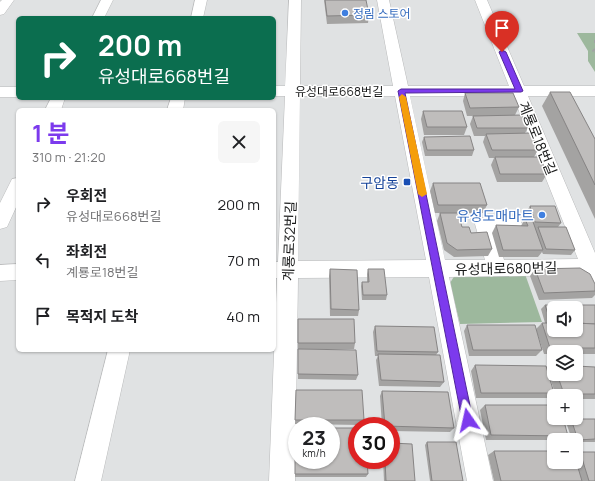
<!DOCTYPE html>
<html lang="ko">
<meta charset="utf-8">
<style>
body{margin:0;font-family:Manrope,"Noto Sans KR",sans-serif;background:#f6f6f6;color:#202124;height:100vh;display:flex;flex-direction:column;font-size:15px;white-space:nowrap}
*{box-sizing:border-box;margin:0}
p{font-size:13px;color:#757577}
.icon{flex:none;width:22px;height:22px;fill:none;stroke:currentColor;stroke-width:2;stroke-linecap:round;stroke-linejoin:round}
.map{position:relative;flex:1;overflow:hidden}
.sheet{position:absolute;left:16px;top:108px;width:260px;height:244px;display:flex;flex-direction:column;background:#fff;border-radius:6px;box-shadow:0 1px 3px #0004}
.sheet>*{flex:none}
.banner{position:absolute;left:16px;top:16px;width:260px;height:84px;border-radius:6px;box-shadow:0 1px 3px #0004;background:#0b6e4f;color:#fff;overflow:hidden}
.tools{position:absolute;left:547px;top:301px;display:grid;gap:8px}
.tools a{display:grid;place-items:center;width:36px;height:36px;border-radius:6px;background:#fff;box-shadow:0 1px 3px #0004;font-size:20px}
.speed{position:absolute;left:288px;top:417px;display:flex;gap:8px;font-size:20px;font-weight:700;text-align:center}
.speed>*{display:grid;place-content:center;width:52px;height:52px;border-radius:50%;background:#fff;box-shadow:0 1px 3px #0004;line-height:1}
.speed small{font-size:10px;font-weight:400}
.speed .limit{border:6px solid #d22;background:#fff;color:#111}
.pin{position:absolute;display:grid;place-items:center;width:34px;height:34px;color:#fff;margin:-41px -17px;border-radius:50% 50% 50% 0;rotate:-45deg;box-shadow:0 0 4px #0007}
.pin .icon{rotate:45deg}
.me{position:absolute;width:44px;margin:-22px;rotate:349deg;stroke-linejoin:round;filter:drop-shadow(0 0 3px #0008)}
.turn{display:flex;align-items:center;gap:14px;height:84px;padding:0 16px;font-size:18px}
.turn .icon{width:52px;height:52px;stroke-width:2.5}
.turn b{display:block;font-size:28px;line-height:34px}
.round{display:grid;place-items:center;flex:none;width:42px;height:42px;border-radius:6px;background:#f6f6f6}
.overview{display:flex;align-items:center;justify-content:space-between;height:68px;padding:0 16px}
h1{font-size:24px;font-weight:700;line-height:30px;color:#7c3aed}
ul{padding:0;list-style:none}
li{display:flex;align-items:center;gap:12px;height:56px;padding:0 16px}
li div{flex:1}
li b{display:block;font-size:15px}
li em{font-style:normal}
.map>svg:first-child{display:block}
.green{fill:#9db89d}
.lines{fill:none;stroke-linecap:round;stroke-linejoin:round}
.minor-casing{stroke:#b9babb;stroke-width:1}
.path{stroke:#a1a3a4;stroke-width:2;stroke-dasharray:3 1.5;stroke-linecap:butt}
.minor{fill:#fff;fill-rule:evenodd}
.wall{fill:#a4a3a2}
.building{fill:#bfbdbc;stroke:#868484}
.route{fill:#7c3aed;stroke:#51269a}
.slow{fill:#f59e0b}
.shop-dot{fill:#3f7fe0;stroke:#fff;stroke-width:1.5}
.transit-dot{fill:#1a4fb4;stroke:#fff;stroke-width:1.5}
.labels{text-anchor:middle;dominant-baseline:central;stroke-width:3;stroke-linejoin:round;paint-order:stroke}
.far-shop-label{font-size:12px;fill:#366cbe;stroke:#fff;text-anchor:start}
.far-street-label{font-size:12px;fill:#181919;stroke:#fff}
.street-label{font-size:14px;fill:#181919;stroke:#fff}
.transit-label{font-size:14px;fill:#164399;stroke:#fff;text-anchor:end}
.shop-label{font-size:14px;fill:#366cbe;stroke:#fff;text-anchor:end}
</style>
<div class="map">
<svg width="595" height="481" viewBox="0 0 595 481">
<rect width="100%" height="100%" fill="#e0e2e3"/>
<g class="green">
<polygon points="577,33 595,33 595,72 588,61 588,51"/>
<polygon points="525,274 542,322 460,324 450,283 455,275"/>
</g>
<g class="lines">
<defs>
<g id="minor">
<polygon points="2,0 14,0 4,14 0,15 0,2"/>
<polygon points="101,0 113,0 104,18 92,18"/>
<polygon points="195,0 207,0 203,18 191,18"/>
<path d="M289 0H301L300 86H393L377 0H389L408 86H509L475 0H487L524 86H595V96H528L595 253V286L588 283 584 275 449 277 493 481H467L429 277 298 278 295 481H269L277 278H274V262H278L285 96H274V86H285ZM300 96H395L426 260 298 261ZM410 96H513L578 259 504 260 496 231H513L520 229 522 224 520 219C507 215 490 215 477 219L475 224 485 260H445Z"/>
<rect x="0" y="87" width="18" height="10"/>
<polygon points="51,98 65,98 61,110 45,110"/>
<polygon points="171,98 185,98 183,110 167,110"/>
<polygon points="18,178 18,203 7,227 0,229 0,203 12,179"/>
<polygon points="18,264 18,280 0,281 0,265"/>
<polygon points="108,350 130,350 101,481 75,481"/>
</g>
</defs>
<use href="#minor" class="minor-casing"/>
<g class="path">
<polyline points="595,40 595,43"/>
<polyline points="595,49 593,51 595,52"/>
</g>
<use href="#minor" class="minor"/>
</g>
<g class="wall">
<polygon points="324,0 369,15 368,23 327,24"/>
<polygon points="550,92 595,139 595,219 542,106"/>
<polygon points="465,93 519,107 515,115 528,128 525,133 538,150 534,157 547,174 542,182 497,182 491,165 494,158 489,158 483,142 485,136 474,136 470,124 473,116 483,116 467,116 463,101"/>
<polygon points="423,111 467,127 464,135 424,135 421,119"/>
<polygon points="424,137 474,150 472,156 425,156 422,142"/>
<polygon points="433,183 487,205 483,213 435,213 430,191"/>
<polygon points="530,206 561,223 558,227 575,250 571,255 543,254 542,252 538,257 499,257 492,233 496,225 521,226 525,219 529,219 527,211"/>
<polygon points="440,213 471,233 492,249 488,256 454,257 444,250 437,221"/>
<polygon points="330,269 359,310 358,316 330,316 329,276"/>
<polygon points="368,269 387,295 386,300 362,300 361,286 362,282 367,282 367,274"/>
<polygon points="535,269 595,284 595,295 592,298 539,300 530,276"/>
<polygon points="545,305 595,305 595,354 576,354 576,352 554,352 554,354 544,354 536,329 542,323 545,323 541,309"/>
<polygon points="298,319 355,343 354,349 298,349"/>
<polygon points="467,325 542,350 536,356 469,356 464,331"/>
<polygon points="375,326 438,352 436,355 444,382 440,387 379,386 376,360 378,356 375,356 373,332"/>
<polygon points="298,349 358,375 356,380 298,379"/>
<polygon points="475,365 554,393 548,398 476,398 471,371"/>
<polygon points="554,367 554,374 576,374 595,367 595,399 576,399 576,396 556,396 548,372"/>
<polygon points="296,390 364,420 362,425 295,424"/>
<polygon points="382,391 454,428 450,432 391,431 391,426 382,426 380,396"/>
<polygon points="485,405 568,436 561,440 486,440 480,410"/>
<polygon points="571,419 595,419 595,442 576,442 576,440 572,440 566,422"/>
<polygon points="295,428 368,474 366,477 295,477"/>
<polygon points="427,442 463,481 430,481 425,445"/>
<polygon points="494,451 576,462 576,453 580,452 595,481 494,481 488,455"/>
<polygon points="383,460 391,460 415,481 384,481"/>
</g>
<g class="building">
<polygon points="325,0 366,0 369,15 327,16"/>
<polygon points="550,92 570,92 595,139 595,185"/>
<polygon points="465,93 513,93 519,107 470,108"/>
<polygon points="423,111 462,111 467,127 427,127"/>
<polygon points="522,115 528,128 477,128 473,116"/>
<polygon points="531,133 538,150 492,150 486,134"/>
<polygon points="470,136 474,150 427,150 424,137"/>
<polygon points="495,157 540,157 547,174 500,174"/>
<polygon points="433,183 480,183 487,205 438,205"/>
<polygon points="530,206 555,206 561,223 535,222"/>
<polygon points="440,213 458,213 462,227 469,227 471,233 487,232 492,249 457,250 447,243"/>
<polygon points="525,219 532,219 543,250 503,250 496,225 528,226"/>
<polygon points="538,227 566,227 575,250 546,249"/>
<polygon points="580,268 590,274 595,284 595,291 544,293 535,269"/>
<polygon points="330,269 357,270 359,310 331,309"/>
<polygon points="368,269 384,269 387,295 363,295 362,282 369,282"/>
<polygon points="545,305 595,305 595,324 576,323 576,308 554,308 554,323 551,323"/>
<polygon points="298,319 354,319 355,343 298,343"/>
<polygon points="542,323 554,323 554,330 576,330 576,323 595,324 595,348 550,348"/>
<polygon points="467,325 535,325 542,350 473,350"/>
<polygon points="375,326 434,327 438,352 377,351"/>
<polygon points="298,349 356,350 358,375 298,374"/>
<polygon points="378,354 440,355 444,382 381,380"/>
<polygon points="475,365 546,366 554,393 481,393"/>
<polygon points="576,366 595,367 595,394 564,394 557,374 576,374"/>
<polygon points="296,390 362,390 364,420 295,420"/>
<polygon points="382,391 448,392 454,428 385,426"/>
<polygon points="485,405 554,405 554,418 563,418 568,436 491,435"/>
<polygon points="571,419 595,419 595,439 578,440"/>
<polygon points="295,428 297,428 297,460 331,460 331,428 357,428 357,460 367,460 368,474 295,474"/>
<polygon points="427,442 456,442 463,481 432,481"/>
<polygon points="391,443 412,444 415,481 386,481 385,460 391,460"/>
<polygon points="494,451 554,451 554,462 576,462 576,461 582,481 501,481"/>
<polygon points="580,452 595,452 595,481 589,481"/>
</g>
<polygon class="route" points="502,50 506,52 523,91 521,92 405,93 473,420 472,424 468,426 464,424 462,420 398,91 401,89 515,89 499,52"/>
<polygon class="slow" points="402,94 406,97 427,194 422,197 418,194 399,97"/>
<g class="shop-dot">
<circle cx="345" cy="13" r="4"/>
<circle cx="542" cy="215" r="4"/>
</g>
<rect class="transit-dot" x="403" y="178" width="8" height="8" rx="2"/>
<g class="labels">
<g class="far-shop-label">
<text x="353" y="13">정림 스토어</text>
</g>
<g class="far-street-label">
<text x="339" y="91">유성대로668번길</text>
</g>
<g class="street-label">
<text transform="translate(538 138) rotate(68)">계룡로18번길</text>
<text transform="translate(289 241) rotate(-88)">계룡로32번길</text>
<text transform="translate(506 268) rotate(-1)">유성대로680번길</text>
</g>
<g class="transit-label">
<text x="399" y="182">구암동</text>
</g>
<g class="shop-label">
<text x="534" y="215">유성도매마트</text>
</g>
</g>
</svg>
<div class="tools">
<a><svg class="icon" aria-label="sound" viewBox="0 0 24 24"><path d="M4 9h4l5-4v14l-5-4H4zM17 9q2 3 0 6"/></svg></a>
<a><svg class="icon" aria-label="layers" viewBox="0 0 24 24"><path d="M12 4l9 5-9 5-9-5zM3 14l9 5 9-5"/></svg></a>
<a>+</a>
<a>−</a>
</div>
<div class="speed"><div>23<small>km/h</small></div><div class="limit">30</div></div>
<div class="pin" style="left:502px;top:52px;background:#d93025"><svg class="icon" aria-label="arrive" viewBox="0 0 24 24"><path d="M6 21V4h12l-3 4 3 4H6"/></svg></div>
<svg class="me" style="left:468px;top:420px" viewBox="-20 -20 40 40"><path d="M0-17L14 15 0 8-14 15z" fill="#7c3aed" stroke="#fff" stroke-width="4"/></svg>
<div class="banner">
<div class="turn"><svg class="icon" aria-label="right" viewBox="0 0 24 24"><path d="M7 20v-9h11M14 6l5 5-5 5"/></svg><div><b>200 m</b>유성대로668번길</div></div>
</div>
<section class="sheet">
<div class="overview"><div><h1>1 분</h1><p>310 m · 21:20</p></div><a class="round"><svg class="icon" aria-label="close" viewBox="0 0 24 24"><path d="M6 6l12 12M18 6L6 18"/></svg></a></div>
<ul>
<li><svg class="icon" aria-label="right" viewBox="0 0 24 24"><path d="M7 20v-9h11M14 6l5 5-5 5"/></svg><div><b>우회전</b><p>유성대로668번길</p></div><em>200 m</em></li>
<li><svg class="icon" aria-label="left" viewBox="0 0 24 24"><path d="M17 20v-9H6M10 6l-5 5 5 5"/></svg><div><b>좌회전</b><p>계룡로18번길</p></div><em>70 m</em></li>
<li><svg class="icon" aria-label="arrive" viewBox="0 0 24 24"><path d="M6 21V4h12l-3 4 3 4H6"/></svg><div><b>목적지 도착</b></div><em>40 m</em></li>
</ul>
</section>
</div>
